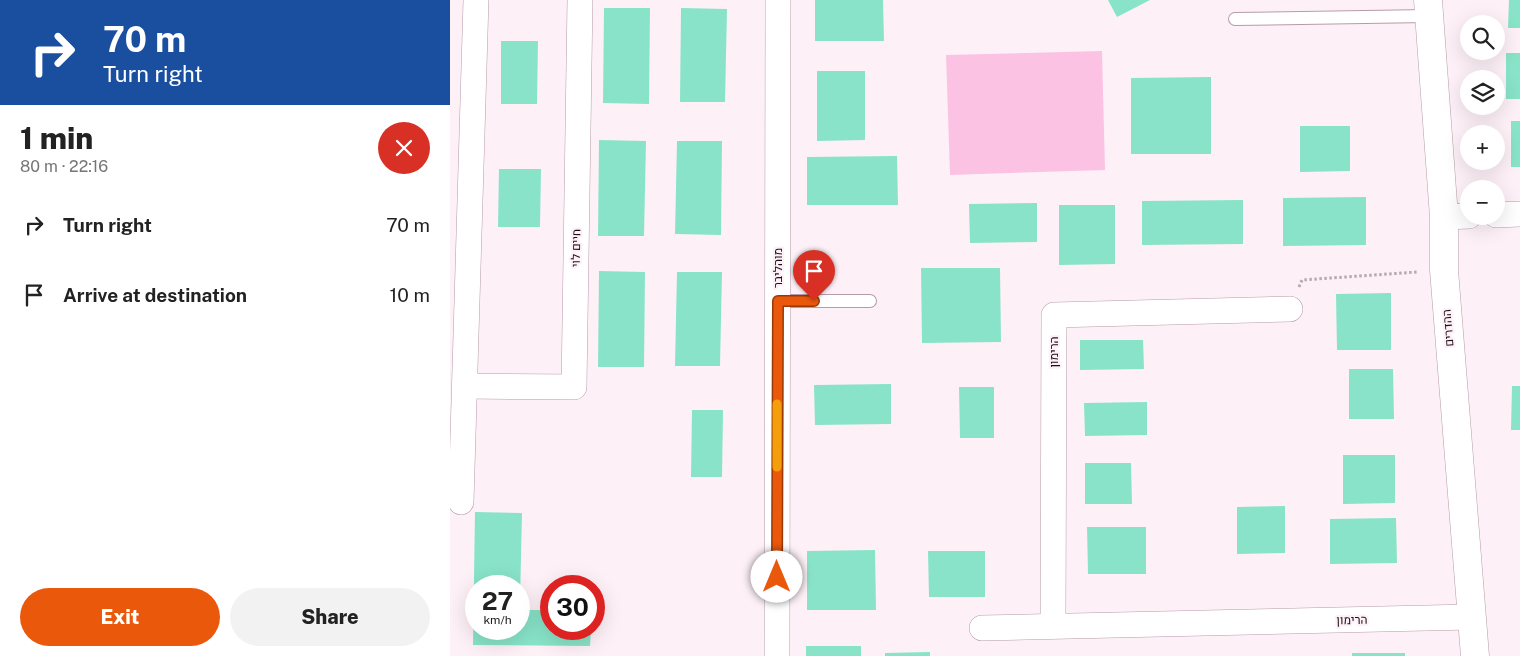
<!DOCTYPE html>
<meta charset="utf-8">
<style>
body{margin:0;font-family:"Public Sans",Heebo,sans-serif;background:#f2f2f2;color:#222;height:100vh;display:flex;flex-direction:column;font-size:19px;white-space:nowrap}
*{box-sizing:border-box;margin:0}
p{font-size:16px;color:#767676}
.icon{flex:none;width:28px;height:28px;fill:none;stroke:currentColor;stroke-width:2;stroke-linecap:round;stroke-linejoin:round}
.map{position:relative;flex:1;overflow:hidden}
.details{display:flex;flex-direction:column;background:#fff;width:450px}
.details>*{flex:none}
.banner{background:#1a4fa0;color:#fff;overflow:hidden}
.fabs{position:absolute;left:1010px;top:15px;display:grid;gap:10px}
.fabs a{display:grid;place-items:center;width:45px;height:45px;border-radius:50%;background:#fff;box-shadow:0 5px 20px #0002;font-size:25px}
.speed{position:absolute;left:15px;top:575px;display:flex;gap:10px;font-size:25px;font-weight:700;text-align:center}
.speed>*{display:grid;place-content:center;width:65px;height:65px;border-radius:50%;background:#fff;box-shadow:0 5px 20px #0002;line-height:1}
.speed small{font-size:12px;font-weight:400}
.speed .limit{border:8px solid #d22;background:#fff;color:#111}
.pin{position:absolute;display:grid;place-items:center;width:42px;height:42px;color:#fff;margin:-51px -21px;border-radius:50% 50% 50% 0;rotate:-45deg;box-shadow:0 0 5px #0007}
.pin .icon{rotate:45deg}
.me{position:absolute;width:55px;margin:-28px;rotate:0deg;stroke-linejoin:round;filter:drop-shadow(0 0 4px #0008)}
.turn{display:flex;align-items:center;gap:18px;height:105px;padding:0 20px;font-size:22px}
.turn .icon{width:65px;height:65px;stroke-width:2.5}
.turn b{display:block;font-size:35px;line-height:42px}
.round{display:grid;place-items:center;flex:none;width:52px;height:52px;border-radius:26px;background:#f2f2f2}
.summary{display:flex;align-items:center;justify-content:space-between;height:85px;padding:0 20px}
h1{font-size:30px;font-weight:800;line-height:38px}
.action{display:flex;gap:10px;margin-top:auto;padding:10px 20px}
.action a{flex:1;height:58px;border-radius:30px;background:#ea580c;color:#fff;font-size:20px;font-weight:800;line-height:58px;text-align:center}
.action a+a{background:#f2f2f2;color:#222}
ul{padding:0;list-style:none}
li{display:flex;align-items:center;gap:15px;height:70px;padding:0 20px}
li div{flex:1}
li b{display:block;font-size:19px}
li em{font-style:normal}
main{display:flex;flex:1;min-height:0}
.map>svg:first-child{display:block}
.green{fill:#fcc2e3}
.building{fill:#88e3c8}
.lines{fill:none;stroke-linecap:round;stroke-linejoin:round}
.service-casing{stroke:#b69baa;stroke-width:14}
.minor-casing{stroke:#b69baa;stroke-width:26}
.secondary-casing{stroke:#b69baa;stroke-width:29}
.path{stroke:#b5aab0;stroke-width:3;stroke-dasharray:2.5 2.5;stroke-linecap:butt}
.service{stroke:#fff;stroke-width:12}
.minor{stroke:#fff;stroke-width:25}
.secondary{stroke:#fff;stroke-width:28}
.route-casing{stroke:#983908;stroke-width:12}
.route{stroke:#ea580c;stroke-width:9}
.slow{stroke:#f59e0b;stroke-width:9}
.labels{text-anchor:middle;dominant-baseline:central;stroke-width:4.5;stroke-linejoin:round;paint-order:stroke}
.street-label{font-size:12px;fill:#1a1116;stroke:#fdf1f7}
</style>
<main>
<section class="details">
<div class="banner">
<div class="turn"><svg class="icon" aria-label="right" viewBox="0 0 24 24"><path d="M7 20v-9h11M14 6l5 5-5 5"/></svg><div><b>70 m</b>Turn right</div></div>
</div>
<div class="summary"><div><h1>1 min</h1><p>80 m · 22:16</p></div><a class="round" style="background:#d93025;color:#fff"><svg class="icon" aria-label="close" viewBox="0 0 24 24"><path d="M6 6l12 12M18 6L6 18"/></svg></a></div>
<ul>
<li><svg class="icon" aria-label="right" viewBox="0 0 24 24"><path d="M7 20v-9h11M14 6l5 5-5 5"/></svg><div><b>Turn right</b></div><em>70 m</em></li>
<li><svg class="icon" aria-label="arrive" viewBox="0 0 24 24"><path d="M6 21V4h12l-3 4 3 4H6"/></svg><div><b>Arrive at destination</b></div><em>10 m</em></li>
</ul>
<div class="action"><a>Exit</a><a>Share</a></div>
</section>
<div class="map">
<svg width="1070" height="656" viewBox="0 0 1070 656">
<rect width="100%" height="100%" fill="#fdf1f7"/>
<polygon class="green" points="652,51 655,170 500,175 496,55"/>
<g class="building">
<polygon points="365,0 433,0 434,41 365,41"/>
<polygon points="658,0 700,0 667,17"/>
<polygon points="1059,0 1070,0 1070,28 1058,28"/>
<polygon points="154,8 200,8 199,104 153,103"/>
<polygon points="231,8 277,9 275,102 230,102"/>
<polygon points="51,41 88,41 87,104 51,104"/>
<rect x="1056" y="53" width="14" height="46"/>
<polygon points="367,71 415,71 415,140 367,141"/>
<polygon points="761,77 761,154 681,154 681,78"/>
<rect x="1061" y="121" width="9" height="46"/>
<polygon points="850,126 900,126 900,171 850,172"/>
<polygon points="149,140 196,141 194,236 148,236"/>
<polygon points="227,141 272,141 271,235 225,234"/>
<polygon points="447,156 448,205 357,205 357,157"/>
<polygon points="49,169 91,169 90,227 48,227"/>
<polygon points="916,197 916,245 833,246 833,198"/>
<polygon points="793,200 793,244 692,245 692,201"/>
<polygon points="587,203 587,242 520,243 519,204"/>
<polygon points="609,205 665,205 665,264 609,265"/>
<polygon points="471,268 550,268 551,342 472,343"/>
<polygon points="149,271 195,272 194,367 148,367"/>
<polygon points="227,272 272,272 270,366 225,366"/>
<polygon points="941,293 941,350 887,350 886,294"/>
<polygon points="630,340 693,340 694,369 630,370"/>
<polygon points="899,369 943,369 944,419 899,419"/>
<polygon points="441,384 441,424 365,425 364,385"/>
<polygon points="1062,386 1070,386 1070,430 1061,430"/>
<polygon points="509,387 544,387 544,438 510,438"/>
<polygon points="697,402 697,435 635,436 634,403"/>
<polygon points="242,410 273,410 272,477 241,477"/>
<polygon points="893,455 945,455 945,503 893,504"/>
<polygon points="635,463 681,463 682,504 635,504"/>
<polygon points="835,506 835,553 787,554 787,507"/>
<polygon points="25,512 72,513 70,602 69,586 26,586 26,629 69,629 69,610 101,610 101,629 141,629 140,646 23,645"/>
<polygon points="946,518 947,563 880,564 880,519"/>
<polygon points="637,527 696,527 696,574 638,574"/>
<polygon points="425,550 426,610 357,610 357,551"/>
<polygon points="478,551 535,551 535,597 479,597"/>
<rect x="356" y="646" width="55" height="10"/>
<polygon points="480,652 480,656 435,656 435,653"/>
<rect x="902" y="653" width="53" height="3"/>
</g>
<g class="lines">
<defs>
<g id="service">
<polyline points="785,19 978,16"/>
<polyline points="328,301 420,301"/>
</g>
<g id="minor">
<polyline points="1046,215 1070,214"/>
<polyline points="994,217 1019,216"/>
<polyline points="15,386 124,387 130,0"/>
<polyline points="11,502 26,0"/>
<polyline points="603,626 604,315 840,309"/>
<polyline points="532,628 1021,617"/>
<polyline points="327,656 328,0"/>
</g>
<polyline id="secondary" points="978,0 994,217 994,270 1025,656"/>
</defs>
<use href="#service" class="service-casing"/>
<use href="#minor" class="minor-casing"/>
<use href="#secondary" class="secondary-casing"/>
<polyline class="path" points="849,287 852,280 967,272"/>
<use href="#service" class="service"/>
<use href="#minor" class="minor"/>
<use href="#secondary" class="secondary"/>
</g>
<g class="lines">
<defs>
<polyline id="route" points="327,577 328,301 364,301"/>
</defs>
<use href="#route" class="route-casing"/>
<use href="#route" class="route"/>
<polyline class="slow" points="327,467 327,404"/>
</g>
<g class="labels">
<g class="street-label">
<text transform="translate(126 248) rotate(-89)">חיים לוי</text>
<text transform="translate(328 268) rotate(-90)">מוהליבר</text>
<text transform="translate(998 328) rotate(-95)">ההדרים</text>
<text transform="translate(604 352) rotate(-90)">הרימון</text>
<text transform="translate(902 620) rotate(-1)">הרימון</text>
</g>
</g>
</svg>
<div class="fabs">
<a><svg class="icon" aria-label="search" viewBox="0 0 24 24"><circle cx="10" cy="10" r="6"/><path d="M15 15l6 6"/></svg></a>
<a><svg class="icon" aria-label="layers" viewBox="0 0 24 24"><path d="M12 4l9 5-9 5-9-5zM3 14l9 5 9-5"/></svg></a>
<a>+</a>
<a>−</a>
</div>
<div class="speed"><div>27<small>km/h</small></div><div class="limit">30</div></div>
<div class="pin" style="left:364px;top:301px;background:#d93025"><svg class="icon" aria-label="arrive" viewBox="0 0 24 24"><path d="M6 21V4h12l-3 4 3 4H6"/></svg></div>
<svg class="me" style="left:327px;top:577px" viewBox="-20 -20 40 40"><circle r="19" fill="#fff"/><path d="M0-13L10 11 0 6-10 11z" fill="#ea580c"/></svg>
</div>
</main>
